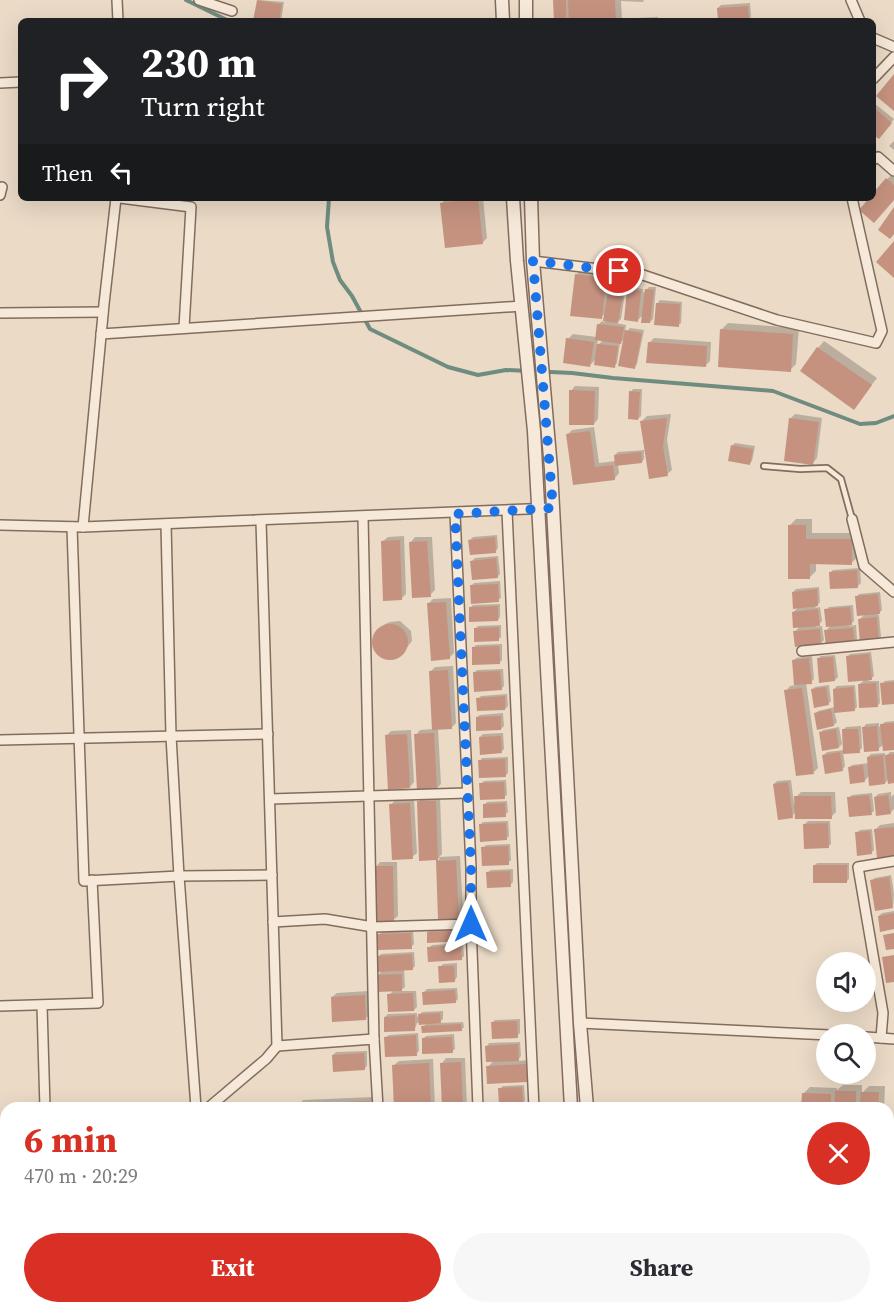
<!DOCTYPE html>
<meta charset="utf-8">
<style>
body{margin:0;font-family:"Source Serif 4",serif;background:#f7f7f7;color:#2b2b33;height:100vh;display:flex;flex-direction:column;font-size:22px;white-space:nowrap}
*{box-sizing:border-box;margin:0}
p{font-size:20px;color:#7c7c81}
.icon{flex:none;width:33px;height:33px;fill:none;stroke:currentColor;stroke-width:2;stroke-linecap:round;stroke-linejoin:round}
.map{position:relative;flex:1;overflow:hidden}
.panel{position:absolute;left:0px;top:1102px;width:894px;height:212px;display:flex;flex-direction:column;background:#fff;border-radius:18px 18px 0 0;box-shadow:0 6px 24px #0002}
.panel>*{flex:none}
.top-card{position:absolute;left:18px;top:18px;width:858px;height:183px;border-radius:9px;box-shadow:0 6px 24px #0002;background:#202124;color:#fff;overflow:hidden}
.tools{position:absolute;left:816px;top:952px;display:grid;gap:12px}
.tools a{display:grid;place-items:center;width:60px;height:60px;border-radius:50%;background:#fff;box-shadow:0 6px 24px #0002;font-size:30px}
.pin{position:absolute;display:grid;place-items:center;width:51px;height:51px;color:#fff;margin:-26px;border:3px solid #fff;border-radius:50%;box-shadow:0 2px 6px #0007}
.me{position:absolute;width:66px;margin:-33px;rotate:0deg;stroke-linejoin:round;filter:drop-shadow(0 0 4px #0008)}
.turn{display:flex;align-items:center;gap:21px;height:126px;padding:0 24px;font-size:27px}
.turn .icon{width:78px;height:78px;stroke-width:2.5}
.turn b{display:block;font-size:42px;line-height:51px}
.then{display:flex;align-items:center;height:57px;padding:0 24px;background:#0003;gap:12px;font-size:22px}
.round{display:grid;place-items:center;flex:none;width:63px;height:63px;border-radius:32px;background:#f7f7f7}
.headline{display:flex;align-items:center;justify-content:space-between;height:102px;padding:0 24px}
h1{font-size:36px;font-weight:700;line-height:45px;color:#d93025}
.primary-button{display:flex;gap:12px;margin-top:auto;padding:12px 24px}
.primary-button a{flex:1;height:69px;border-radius:36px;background:#d93025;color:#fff;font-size:24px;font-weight:700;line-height:69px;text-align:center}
.primary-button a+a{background:#f7f7f7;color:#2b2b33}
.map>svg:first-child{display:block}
.shadow{fill:#0003;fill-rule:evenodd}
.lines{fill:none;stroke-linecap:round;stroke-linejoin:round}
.stream{stroke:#6f8c80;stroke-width:4}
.building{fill:#c5927f}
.service-casing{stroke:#846c5d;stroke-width:8}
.minor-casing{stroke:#846c5d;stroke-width:12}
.tertiary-casing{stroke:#846c5d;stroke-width:15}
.service{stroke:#f6e9d9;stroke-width:4.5}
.minor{stroke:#f6e9d9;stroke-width:9}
.tertiary{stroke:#f6e9d9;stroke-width:12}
.route{stroke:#1a73e8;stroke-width:10;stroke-dasharray:0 18}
</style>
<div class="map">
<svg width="894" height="1313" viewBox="0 0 894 1313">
<rect width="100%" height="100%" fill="#eadac6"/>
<g class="shadow">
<polygon points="259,0 284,2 281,21 255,21"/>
<polygon points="555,0 644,0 643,2 621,1 622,21 570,21 570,18 567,21 555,21"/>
<polygon points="750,3 751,17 748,20 719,21 718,8 721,5"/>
<polygon points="658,17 658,21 633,21 636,18"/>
<polygon points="875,104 894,119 881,135 873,133 873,106"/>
<polygon points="894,141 894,150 889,146"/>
<polygon points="891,175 894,177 894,198 871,198"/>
<polygon points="447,198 483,198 487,238 482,243 442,203"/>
<path d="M581 270 610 273 609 283 614 278 627 280 621 319 616 323 626 325 625 333 630 328 644 330 637 364 634 367 625 338 620 343 617 363 614 366 597 358 590 365 568 339 573 334 597 337 599 324 602 321 605 322 606 313 601 317 576 275ZM598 339 603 340 597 346Z"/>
<polygon points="631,287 643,289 643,293 649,287 656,287 653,319 650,322 644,314 638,320 628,290"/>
<polygon points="660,300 682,302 681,323 678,325 657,304"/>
<polygon points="728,323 799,328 796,364 790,370 722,329"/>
<polygon points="654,338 711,342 710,361 705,366 649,343"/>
<polygon points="824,341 877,378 854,408 818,348"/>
<polygon points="575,386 599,387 598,419 594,424 571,391"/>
<polygon points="633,389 642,389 641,416 638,419 631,392"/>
<polygon points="671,414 667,440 672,470 667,474 646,451 644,451 644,459 642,462 618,464 619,473 615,478 574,484 567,435 572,430 594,427 599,463 616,461 615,455 618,452 646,450 642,421 647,416"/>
<polygon points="795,414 822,418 817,458 813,463 790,419"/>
<polygon points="735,443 755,446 752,461 749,464 732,446"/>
<polygon points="796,519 812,519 812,533 858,533 858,557 851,563 816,563 816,571 809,578 790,525"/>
<polygon points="497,535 498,548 496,551 470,540 473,537"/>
<polygon points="404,536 406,594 401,599 383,541 388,537"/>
<polygon points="415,537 432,537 435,590 430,595 411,542"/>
<polygon points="498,556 500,574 497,577 472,561 475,558"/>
<polygon points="860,568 861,583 858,586 831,572 833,570"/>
<polygon points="500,581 501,598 498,600 471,586 474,583"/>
<polygon points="819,587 820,602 815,608 820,607 822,621 816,627 822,626 824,640 821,643 795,632 800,626 793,612 799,607 793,592 796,589"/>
<polygon points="880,592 882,610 877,615 879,615 881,637 878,640 860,619 865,614 857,597 859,594"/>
<polygon points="451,598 454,653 449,658 428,604 433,599"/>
<polygon points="500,604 500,617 498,620 470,608 473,605"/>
<polygon points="853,605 854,621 849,626 856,625 857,639 854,642 826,631 831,625 826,610 829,607"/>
<polygon points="400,621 411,631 412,641 401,655 392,659 382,656 376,649 375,639 385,624 390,622"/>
<polygon points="501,625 501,637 499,639 475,629 478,626"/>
<polygon points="502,644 502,660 499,663 473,648 476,645"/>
<polygon points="871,652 874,676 868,681 879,681 880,703 877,706 859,685 865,679 847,657 850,654"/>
<polygon points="835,655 838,677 835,680 818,659 821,656"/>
<polygon points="812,656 814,679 811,682 806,683 818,768 814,772 786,691 790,686 796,685 793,661 796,658"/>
<polygon points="453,666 456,723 451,728 438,729 441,784 436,789 416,735 420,730 434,729 430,672 435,667"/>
<polygon points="503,669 504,686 501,689 474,673 477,670"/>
<polygon points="894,680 894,702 882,684 885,681"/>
<polygon points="829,685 831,701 828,704 812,690 815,687"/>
<polygon points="855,685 857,707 854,710 834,711 837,722 834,725 815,714 818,711 835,707 834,689 837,686"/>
<polygon points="507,694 508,706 505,709 478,699 481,696"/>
<polygon points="503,713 504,726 501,729 477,717 480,715"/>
<polygon points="894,721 894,749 884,744 878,749 864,727 866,724 879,723 879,727 885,722"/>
<polygon points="861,726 862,748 859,751 843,752 845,766 843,769 824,755 827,752 844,750 843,730 846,727"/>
<polygon points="839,727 842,744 839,747 820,733 823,730"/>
<polygon points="411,730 414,782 410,787 386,736 391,731"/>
<polygon points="503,733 504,749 501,752 480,737 483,734"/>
<polygon points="890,752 894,752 894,782 889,779 885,783 870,775 865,780 851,782 849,768 852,765 869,763 868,757 871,754 885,753 885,757"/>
<polygon points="508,757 508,773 506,775 480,761 482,758"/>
<polygon points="506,780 507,795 504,797 481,784 484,781"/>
<polygon points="791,780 794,804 796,804 796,797 801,792 835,792 836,812 831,817 796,812 792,816 774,784 777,781"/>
<polygon points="891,792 891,797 894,794 894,809 890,813 875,797 878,794"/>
<polygon points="872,793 874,811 871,813 849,798 852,795"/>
<polygon points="423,797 440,797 442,854 439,857 460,856 463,913 458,917 437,862 440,858 421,859 418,802"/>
<polygon points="414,799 417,853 412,857 391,805 395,800"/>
<polygon points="507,801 508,812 505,815 484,805 487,802"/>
<polygon points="508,821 509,836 506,839 480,825 483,822"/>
<polygon points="808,821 830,821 831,844 828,847 805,824"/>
<polygon points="894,823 894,854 876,832 873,832 880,825"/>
<polygon points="872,829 874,850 871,853 857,833 860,830"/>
<polygon points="510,844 511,860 508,863 483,848 486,845"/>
<polygon points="380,862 397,862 398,916 393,920 376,867"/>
<polygon points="817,863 849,863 849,879 846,882 814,866"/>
<polygon points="513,869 513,882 510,885 488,872 491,870"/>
<polygon points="891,875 894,894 893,906 872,880 875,878"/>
<polygon points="894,911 894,928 879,916 882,913"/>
<polygon points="466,928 466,937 463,940 428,932 431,929"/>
<polygon points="413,930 414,944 411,947 379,935 382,932"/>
<polygon points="463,943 464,956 461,959 429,948 432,945"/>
<polygon points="414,952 415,966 412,969 404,969 405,987 400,991 416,991 417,1007 414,1010 389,995 394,990 378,975 383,970 378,957 381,954"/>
<polygon points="457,963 457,977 455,980 440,967 443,964"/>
<polygon points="457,988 458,999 455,1002 424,992 427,989"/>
<polygon points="369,991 370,1014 365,1019 332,997 337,993"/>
<polygon points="443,1011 443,1019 438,1023 463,1022 464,1027 461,1030 423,1027 427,1023 417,1023 415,1029 385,1017 388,1014 417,1013 417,1017 422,1012"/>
<polygon points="520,1019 520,1033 517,1036 492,1023 495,1020"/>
<polygon points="418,1033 419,1051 416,1054 386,1037 389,1035"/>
<polygon points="454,1034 455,1049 452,1051 423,1039 426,1036"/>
<polygon points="520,1042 521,1056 517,1061 530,1060 531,1076 526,1080 488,1067 494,1060 487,1046 489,1043"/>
<polygon points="367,1051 367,1066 364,1069 333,1055 336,1052"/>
<polygon points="446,1058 465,1058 467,1108 444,1108 442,1063"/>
<polygon points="433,1059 435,1108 396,1108 394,1065 399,1061"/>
<polygon points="524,1085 525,1101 522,1104 500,1089 503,1086"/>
<polygon points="843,1085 862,1085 862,1093 869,1086 885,1086 884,1108 803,1108 803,1094 810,1087 837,1088 837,1090"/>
<polygon points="374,1097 375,1108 299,1108 299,1105 303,1100"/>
<polygon points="888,1117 891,1118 888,1137"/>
<polygon points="888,1141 893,1141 892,1159 888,1163"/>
<polygon points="888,1280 894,1280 894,1303 888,1304"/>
<polygon points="457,1308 472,1308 468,1312 457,1313"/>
</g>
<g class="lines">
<g class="stream">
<polyline points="186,0 229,21"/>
<polyline points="329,198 327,227 333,262 340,280 352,296 370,329 448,367 478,375 506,370 572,373 613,378 773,391 860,424 876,423 894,416"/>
</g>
</g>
<g class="building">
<polygon points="257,0 282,4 279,21 253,21"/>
<polygon points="553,0 566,0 566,21 554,21"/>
<polygon points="568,0 615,0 616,21 569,21"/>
<polygon points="748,6 749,21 718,21 717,8"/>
<polygon points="894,74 894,111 876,96"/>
<polygon points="873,107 892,123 879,139 873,135"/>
<polygon points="886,178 894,185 894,200 874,223 859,210 869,198 873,198 873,193"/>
<polygon points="478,199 483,244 445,248 440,203"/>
<polygon points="894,207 894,234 890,239 878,230"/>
<polygon points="894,241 894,278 876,262"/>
<polygon points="575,274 606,278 602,319 570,316"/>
<polygon points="610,280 625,282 618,323 603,321"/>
<polygon points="645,289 654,290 650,323 641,323"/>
<polygon points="627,290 641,291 638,322 624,320"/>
<polygon points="656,303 680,304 679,327 654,325"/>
<polygon points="597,324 624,327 621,344 595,340"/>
<polygon points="720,329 793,334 791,372 718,367"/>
<polygon points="625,330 642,333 635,369 618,366"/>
<polygon points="566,338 594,342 590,367 563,363"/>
<polygon points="648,342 707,346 706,367 646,363"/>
<polygon points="597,344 618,346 615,368 594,365"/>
<polygon points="817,347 872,385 854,410 800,371"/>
<polygon points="569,390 595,391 594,425 569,425"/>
<polygon points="629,391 640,392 638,420 628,419"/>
<polygon points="667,418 663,446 668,476 649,479 640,421"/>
<polygon points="789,418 819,422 813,465 784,461"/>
<polygon points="590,431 595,467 613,465 615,480 573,485 566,434"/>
<polygon points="731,445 753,449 750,465 728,461"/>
<polygon points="641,452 642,463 615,466 614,455"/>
<polygon points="788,525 806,525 806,539 852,539 852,565 810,564 810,579 788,579"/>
<polygon points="495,537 496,553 470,555 468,540"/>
<polygon points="400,540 402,600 383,601 381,541"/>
<polygon points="427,541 431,597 412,598 409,542"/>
<polygon points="496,558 498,578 472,580 470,561"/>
<polygon points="857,570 858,588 830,589 829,572"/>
<polygon points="498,584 499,602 471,604 470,585"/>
<polygon points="817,589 818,606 793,609 792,592"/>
<polygon points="878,594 880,614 857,616 855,596"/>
<polygon points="446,602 450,659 431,661 427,603"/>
<polygon points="498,606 498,621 469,622 469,607"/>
<polygon points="850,607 852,625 826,627 824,609"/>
<polygon points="818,609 820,626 793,628 792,612"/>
<polygon points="877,617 879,641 860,643 858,619"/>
<circle cx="390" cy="642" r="18"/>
<polygon points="499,627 499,641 474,642 474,628"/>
<polygon points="853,628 855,644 826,646 824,630"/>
<polygon points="820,629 821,644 795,647 793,631"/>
<polygon points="499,646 500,664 472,665 472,647"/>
<polygon points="869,654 872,680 848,682 846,656"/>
<polygon points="833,657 835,681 819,683 817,658"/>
<polygon points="809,658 812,684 794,685 792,660"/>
<polygon points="448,670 452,729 432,730 429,671"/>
<polygon points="500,671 502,690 474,692 473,672"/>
<polygon points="894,682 894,704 882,705 880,683"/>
<polygon points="876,683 878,707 859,708 858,684"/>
<polygon points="826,687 829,705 814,708 811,689"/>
<polygon points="853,687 855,711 834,713 833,689"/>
<polygon points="802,688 814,774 796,776 784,690"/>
<polygon points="505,696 505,710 477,711 476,698"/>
<polygon points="831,709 834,726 817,730 814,713"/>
<polygon points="501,716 501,730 476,731 476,717"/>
<polygon points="894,723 894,750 883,751 880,724"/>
<polygon points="877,726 879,751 864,752 862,727"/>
<polygon points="836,729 839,748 822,751 819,732"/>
<polygon points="842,729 858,729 860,753 843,754"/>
<polygon points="434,733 437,790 417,791 414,734"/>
<polygon points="407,734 410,788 388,790 385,735"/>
<polygon points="501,736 502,753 480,755 479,737"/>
<polygon points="840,752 843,771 825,774 822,755"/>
<polygon points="894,754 894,783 888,784 885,755"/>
<polygon points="883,755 885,784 869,786 867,757"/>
<polygon points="505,759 506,777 479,778 478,760"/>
<polygon points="863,765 865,782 850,784 848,767"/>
<polygon points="504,782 505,799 480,800 479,783"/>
<polygon points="788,782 793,818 778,820 773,784"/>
<polygon points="869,795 872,815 849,817 847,797"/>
<polygon points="888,795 891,814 876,816 874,797"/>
<polygon points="794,796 831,796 832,819 795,819"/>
<polygon points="417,801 436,801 438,861 456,860 459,919 438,920 436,860 419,861"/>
<polygon points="410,803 413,859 392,860 389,804"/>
<polygon points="505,803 506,817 483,818 483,804"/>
<polygon points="506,823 507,840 480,842 479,824"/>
<polygon points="828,823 829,848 804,849 803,824"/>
<polygon points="894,827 894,856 877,858 874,829"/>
<polygon points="870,831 872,854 857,856 855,832"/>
<polygon points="508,846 509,865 482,866 481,847"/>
<rect x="813" y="865" width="34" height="18"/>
<polygon points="374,866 393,866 394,922 375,922"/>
<polygon points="510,871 511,887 487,888 486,872"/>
<polygon points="889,877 893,908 875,911 870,880"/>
<polygon points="894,913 894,929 880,932 878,916"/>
<polygon points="463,930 464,941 427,943 427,932"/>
<polygon points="411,933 412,949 378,950 377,934"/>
<polygon points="894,933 894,949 886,950 883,935"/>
<polygon points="461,945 462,960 428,962 427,947"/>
<polygon points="412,954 413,970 378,972 377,956"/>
<polygon points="894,955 894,982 886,983 882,957"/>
<polygon points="438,966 454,966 455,982 439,983"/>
<polygon points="402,974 402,991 377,992 376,975"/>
<polygon points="455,990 456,1003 423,1005 422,992"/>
<polygon points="413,993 414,1011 388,1012 387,994"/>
<polygon points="365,995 366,1020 332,1022 331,997"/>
<polygon points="440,1013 441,1023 419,1025 418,1014"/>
<polygon points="415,1015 415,1031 384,1032 384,1017"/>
<polygon points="517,1021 518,1038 492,1039 491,1022"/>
<polygon points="461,1024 462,1031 422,1033 421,1026"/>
<polygon points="416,1035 417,1056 385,1057 384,1037"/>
<polygon points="452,1037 453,1053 422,1054 422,1038"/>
<polygon points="518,1044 519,1061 486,1062 485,1046"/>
<polygon points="364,1053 365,1070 333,1072 332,1055"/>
<polygon points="461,1062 463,1108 442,1108 440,1063"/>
<polygon points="429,1063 431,1108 394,1108 392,1065"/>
<polygon points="526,1064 527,1082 487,1084 486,1066"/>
<polygon points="522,1087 523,1105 499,1106 498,1088"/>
<polygon points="835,1091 856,1091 856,1103 860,1103 861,1092 879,1092 878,1108 834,1108"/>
<polygon points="802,1093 831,1094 831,1108 801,1108"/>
<polygon points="370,1101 371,1108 297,1108 297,1104"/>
<rect x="888" y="1246" width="6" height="21"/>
<rect x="888" y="1284" width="6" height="21"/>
<polygon points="505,1308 534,1308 534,1313 506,1313"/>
<rect x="617" y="1308" width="249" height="5"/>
</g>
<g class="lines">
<defs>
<g id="service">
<polyline points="764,466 800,469 827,468 841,479 852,519"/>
<polyline points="608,1308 608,1313"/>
</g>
<g id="minor">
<polyline points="117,0 118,21"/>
<polyline points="199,0 232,11"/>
<polyline points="851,0 860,21"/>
<polyline points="873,38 894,47"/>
<polyline points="873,79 894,57"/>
<polyline points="0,83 21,82"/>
<polyline points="873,160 878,157 894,171"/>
<polyline points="0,195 2,187"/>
<polyline points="120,198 191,207 184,328"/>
<polyline points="533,261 640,274 777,320 876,343 882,331 852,198"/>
<polyline points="0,313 103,312"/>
<polyline points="101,334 522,306"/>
<polyline points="507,511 534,1108"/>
<polyline points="455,514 471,867 471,924 478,1108"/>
<polyline points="363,517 374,1039"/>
<polyline points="852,519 864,566 894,592"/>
<polyline points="166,524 171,736 179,876 196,1108"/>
<polyline points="0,525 83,527 553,508"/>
<polyline points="72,527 84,881 179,876 272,875"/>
<polyline points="83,527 104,304 116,198"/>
<polyline points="802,651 894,642"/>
<polyline points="0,740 268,734"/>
<polyline points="270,799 467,793"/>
<polyline points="273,922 325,919 373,927 471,924"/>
<polyline points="0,1006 98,1003 92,880"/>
<polyline points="42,1006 45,1108"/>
<polyline points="580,1023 829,1035"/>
<polyline points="866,1037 894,1039"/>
<polyline points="881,1038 883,1013 858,867 894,861"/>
<polyline points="277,1046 374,1039 378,1108"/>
<polyline points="208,1108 266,1059 277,1046 261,521"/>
<polyline points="0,1143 5,1313"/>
<polyline points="888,1240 894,1240"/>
<polyline points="888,1272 894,1272"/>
<polyline points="51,1308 51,1313"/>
<polyline points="109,1308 110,1313"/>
<polyline points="198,1308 198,1313"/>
<polyline points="389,1308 389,1313"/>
<polyline points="484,1308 484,1313"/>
<polyline points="543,1308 543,1313"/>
<polyline points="868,1311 894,1309"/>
</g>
<g id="tertiary">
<polyline points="502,0 503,21"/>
<polyline points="526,0 526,21"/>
<polyline points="513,198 517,261 534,431 571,1108"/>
<polyline points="531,198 533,261 551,469 580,1023 587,1108"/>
<polyline points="580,1308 580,1313"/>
<polyline points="601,1308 601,1313"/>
</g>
</defs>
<use href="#service" class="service-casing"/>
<use href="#minor" class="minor-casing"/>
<use href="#tertiary" class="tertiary-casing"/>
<use href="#service" class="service"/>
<use href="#minor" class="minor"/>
<use href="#tertiary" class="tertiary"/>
</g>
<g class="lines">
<polyline class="route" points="471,924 471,867 455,514 553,508 533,261 619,271"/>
</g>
</svg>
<div class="tools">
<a><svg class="icon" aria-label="sound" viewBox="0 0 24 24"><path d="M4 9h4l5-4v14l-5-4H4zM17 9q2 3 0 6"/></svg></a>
<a><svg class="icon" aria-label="search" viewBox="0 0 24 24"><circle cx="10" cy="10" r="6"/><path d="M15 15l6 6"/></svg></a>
</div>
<div class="pin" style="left:619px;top:271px;background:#d93025"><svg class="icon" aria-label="arrive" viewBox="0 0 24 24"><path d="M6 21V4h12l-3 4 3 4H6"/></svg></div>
<svg class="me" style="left:471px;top:924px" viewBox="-20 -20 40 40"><path d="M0-17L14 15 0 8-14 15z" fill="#1a73e8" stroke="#fff" stroke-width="4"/></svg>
<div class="top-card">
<div class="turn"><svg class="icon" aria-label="right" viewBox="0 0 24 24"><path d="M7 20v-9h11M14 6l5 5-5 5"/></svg><div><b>230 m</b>Turn right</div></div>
<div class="then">Then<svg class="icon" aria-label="left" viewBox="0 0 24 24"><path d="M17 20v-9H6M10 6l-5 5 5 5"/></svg></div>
</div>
<section class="panel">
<div class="headline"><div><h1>6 min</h1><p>470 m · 20:29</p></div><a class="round" style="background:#d93025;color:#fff"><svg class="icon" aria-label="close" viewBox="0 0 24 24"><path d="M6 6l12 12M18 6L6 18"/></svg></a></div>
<div class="primary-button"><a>Exit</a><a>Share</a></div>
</section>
</div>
